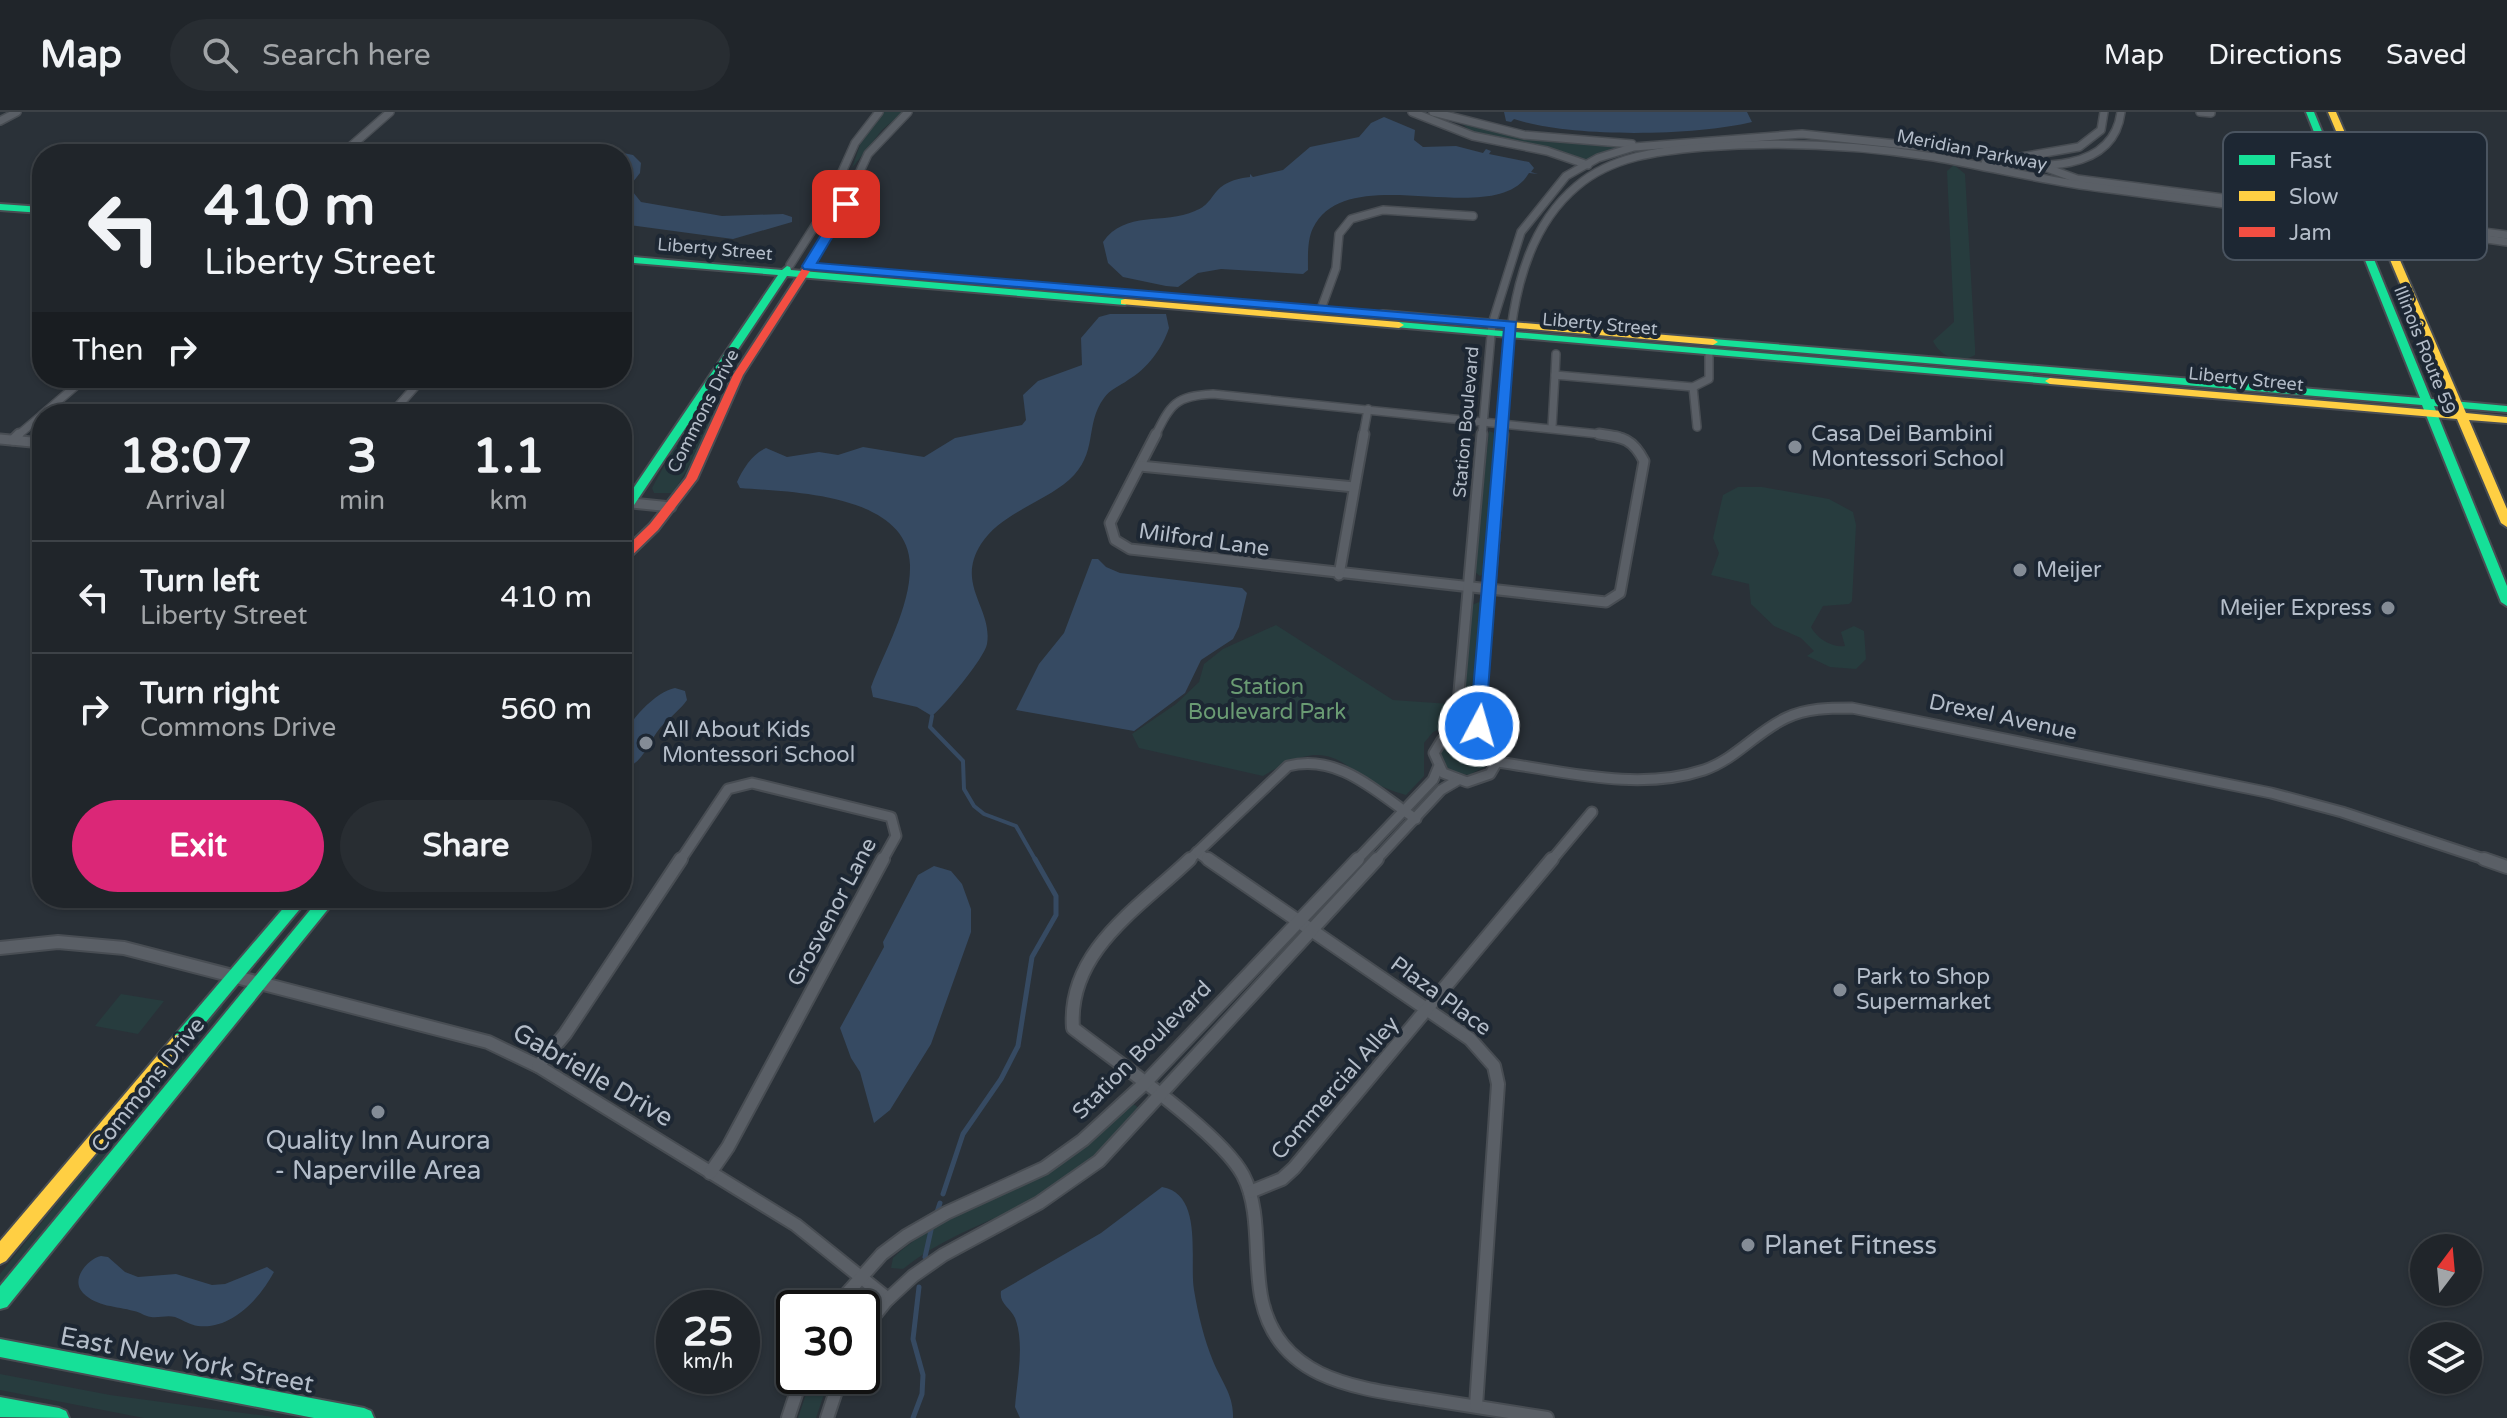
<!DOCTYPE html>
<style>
body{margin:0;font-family:"Varela Round",sans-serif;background:#282d32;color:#f1f3f6;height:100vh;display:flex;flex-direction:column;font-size:30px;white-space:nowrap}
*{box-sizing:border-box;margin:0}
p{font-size:26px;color:#a2a5a8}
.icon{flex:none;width:44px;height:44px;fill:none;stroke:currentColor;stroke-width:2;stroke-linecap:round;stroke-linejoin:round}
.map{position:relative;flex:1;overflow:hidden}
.details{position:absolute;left:32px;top:292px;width:600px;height:504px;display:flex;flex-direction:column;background:#20252a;border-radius:32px;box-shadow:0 2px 6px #0004,0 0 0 2px #3d4247}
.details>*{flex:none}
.guide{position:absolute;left:32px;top:32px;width:600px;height:244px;border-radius:32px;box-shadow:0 2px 6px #0004,0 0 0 2px #3d4247;background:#20252a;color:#f1f3f6;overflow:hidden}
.needle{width:52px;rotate:16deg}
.fabs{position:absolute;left:2410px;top:1122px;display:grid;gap:16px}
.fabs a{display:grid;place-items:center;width:72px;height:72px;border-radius:50%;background:#20252a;box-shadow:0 2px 6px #0004,0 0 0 2px #3d4247;font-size:40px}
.speed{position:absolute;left:656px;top:1178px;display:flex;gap:16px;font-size:40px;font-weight:700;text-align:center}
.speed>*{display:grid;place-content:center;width:104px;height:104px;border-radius:50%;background:#20252a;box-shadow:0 2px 6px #0004,0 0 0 2px #3d4247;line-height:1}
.speed small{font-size:20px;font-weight:400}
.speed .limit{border:4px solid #111;border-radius:12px;background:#fff;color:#111}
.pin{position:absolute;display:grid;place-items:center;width:68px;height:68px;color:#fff;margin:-34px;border-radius:16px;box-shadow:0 4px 12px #0006}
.me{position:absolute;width:88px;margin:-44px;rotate:6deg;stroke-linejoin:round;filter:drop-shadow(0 0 6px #0008)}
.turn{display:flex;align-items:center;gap:28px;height:168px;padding:0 40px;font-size:36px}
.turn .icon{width:104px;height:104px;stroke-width:2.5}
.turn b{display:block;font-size:56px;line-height:68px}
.then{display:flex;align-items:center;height:76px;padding:0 40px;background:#0003;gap:16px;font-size:30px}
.eta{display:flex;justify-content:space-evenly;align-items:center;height:136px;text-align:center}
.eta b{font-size:48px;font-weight:800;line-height:56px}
.cta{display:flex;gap:16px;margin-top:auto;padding:16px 40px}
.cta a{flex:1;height:92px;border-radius:48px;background:#db2777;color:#fff;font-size:32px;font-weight:800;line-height:92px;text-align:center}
.cta a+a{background:#282d32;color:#f1f3f6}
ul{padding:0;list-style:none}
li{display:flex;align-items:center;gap:24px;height:112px;padding:0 40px;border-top:2px solid #3d4247}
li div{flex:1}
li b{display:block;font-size:30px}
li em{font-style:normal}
header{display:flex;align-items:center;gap:48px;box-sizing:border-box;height:112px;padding:0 40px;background:#20252a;border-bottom:2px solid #3d4247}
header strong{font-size:38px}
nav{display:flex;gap:44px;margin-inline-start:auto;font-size:28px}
.search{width:560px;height:72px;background:#282d32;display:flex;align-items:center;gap:20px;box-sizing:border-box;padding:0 28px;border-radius:44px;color:#a2a5a8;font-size:30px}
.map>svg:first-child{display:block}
.green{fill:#273c3e}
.water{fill:#364a62}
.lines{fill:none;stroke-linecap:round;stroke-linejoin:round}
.stream-far1{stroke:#364a62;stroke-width:4}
.stream{stroke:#364a62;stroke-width:5}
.street-far2-casing{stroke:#484d53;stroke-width:10}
.street-far1-casing{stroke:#484d53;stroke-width:13}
.street-casing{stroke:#484d53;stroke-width:16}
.fast-casing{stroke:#484d53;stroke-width:4}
.slow-casing{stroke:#484d53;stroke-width:4}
.jam-casing{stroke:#484d53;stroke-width:4}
.street-far2{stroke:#5a5f66;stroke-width:7}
.street-far1{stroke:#5a5f66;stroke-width:9}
.street{stroke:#5a5f66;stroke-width:12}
.fast{fill:#16e098;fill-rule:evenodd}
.slow{fill:#ffcf43;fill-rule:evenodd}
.jam{fill:#f24e42;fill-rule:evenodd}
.route{fill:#1a73e8;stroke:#114b97;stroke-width:2}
.poi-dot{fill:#848c96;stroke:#1d2733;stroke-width:3}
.labels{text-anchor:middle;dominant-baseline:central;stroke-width:8;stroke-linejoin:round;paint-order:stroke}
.far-street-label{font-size:18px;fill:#b4bdc9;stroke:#1d2733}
.poi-label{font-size:22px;fill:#b4bdc9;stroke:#1d2733;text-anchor:start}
.street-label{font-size:22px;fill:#b4bdc9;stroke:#1d2733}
.park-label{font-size:22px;fill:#6a9b73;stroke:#1d2733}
.near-street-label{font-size:26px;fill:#b4bdc9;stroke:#1d2733}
.near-poi-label{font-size:26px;fill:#b4bdc9;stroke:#1d2733}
.key{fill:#1d2733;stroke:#4a5460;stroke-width:2}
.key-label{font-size:22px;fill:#b4bdc9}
</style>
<header>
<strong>Map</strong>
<div class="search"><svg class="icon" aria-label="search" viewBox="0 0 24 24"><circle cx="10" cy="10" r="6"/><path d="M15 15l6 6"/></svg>Search here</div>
<nav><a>Map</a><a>Directions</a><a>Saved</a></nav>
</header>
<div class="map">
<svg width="2507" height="1306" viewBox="0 0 2507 1306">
<rect width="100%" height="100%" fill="#2a3138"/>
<g class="green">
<polygon points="884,0 903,0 882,18 852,56 863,24"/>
<polygon points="1461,11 1534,26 1625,35 1584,49 1473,21"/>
<path d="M1954 53 1965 62 1975 235V243C1960 252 1940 245 1933 229L1954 210 1947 59Z"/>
<polygon points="814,160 919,166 1471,213 1272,200"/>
<polygon points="1534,222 1866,247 1825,246"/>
<polygon points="711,281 718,283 704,329 673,381 654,381 652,376 677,330"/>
<polygon points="1489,319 1497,322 1487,460 1480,464 1475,460"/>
<path d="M1762 375 1829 387 1853 400 1856 413 1852 489 1849 492 1823 494 1811 515C1817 527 1833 536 1845 534L1841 520 1854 514 1864 519 1866 547 1856 557 1830 555 1807 544 1814 539 1801 526 1774 514 1751 492 1749 472 1711 463 1719 441 1713 426 1723 383 1738 375Z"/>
<polygon points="1479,490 1483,494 1475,602 1469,609 1462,604 1472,493"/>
<path d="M1276 513 1393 588 1450 592 1449 613 1433 620 1424 631V664L1406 683C1337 665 1342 615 1263 664L1139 636 1132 622 1176 592 1199 570 1204 552 1223 537Z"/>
<path d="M1469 626 1488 640V653L1469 663 1452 660 1441 649C1437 629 1454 629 1469 626Z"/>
<polygon points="121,882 164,889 138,922 95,914"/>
<polygon points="219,893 223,893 222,897 167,965 139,1007 0,1176 0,1162"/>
<path d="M1132 991 1139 996C1111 1026 1085 1058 1049 1079 1001 1107 947 1121 903 1157L891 1156 893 1146C934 1106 996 1090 1045 1062 1078 1044 1105 1017 1132 991Z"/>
<polygon points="0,1262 110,1283 281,1306 144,1306 0,1278"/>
<polygon points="812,1264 830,1264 816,1306 798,1306"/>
</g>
<g class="water">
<path d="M1504 0H1747L1752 10C1695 24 1569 26 1514 7L1511 10 1506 9Z"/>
<path d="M1384 5 1415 18 1414 28 1423 35 1456 34 1483 41 1486 37 1491 39 1489 42 1529 50 1534 56 1531 60 1538 62 1529 61C1495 120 1348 45 1313 116 1307 128 1308 146 1308 158L1303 162 1221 157 1198 161 1178 175 1166 174 1123 165 1108 151 1103 130C1125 98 1164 113 1195 99 1219 90 1208 70 1250 65V62L1253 65 1283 58 1310 35 1359 25 1371 11Z"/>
<polygon points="609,38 633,43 641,51 640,61 629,75 641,90 722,104 783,102 792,105 792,110 733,127 622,112 622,42 577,42"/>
<path d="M1110 202H1166L1169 216C1162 237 1147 257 1128 268 1120 274 1110 277 1104 286 1084 313 1099 341 1069 368 1041 392 1001 401 981 432 955 473 993 496 987 532 984 547 944 594 932 604L917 595 873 585 871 575C885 538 911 494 910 453 908 381 789 380 740 376L737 370C743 357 752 342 766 336L787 345 819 340 838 343 863 335 924 345 955 326 1022 313 1026 308 1023 283 1038 269 1082 253 1081 226 1099 205Z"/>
<polygon points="1092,447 1098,447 1106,455 1120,461 1242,476 1247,481 1239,515 1233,527 1201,548 1185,581 1134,619 1016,598 1039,552 1064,521"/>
<path d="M675 576 685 579 687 588C680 598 669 606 660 616 648 630 643 654 622 656 622 648 620 638 622 630 626 611 656 579 675 576Z"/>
<polygon points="934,754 951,759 962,772 971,797 971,820 931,932 890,998 874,1011 860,960 851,946 840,916 884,835 883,830 918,763"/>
<path d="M1162 1075C1204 1082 1189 1148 1194 1178 1198 1202 1204 1227 1213 1249 1221 1269 1234 1283 1233 1306H1020L1015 1295C1017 1268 1025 1232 1015 1206 1010 1195 999 1192 1001 1179L1101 1121Z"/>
<path d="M101 1144 108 1145 125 1160 138 1165 176 1162 212 1173 225 1172 267 1155 274 1160C260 1186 232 1218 198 1214 190 1213 183 1208 175 1205 167 1203 159 1206 151 1205 144 1204 140 1200 134 1199 116 1194 97 1195 83 1181 70 1168 87 1147 101 1144Z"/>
</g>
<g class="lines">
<polyline class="stream-far1" points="932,604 930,615 963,649 964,677 974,694 984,702 1016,714 1036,749"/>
<g class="stream">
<polyline points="943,1082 963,1022 1001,967 1018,934 1032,845 1056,803 1056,784 1035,747"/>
<polyline points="936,1103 940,1091"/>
<polyline points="925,1145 931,1118"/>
<polyline points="913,1306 922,1282 923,1263 913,1227 919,1175"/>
</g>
<defs>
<g id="street-far2">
<polyline points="1412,0 1473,24 1547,39 1588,53"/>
<polyline points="1433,0 1524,23 1632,32"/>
<polyline points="2200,0 2211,1"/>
<polyline points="0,9 17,0"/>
<polyline points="342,42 390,0"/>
<polyline points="2021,45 2079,35 2101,18 2104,0"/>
<path d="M1985 51C2034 55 2113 63 2121 0"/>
<polyline points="790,153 825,98 855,31 879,0"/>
<polyline points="808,154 838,107 868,42 908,0"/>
<polyline points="1321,197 1336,156 1339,122 1351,107 1383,98 1473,104"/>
<polyline points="1555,263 1556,242"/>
<polyline points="1693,275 1697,315"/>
<polyline points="43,302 85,266"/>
<polyline points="391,302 422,267"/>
<polyline points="1552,315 1555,263 1693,275 1709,267 1709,240"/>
<polyline points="17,324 42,303"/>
<path d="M1155 324C1171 292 1175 284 1213 282L1618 324"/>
<polyline points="1363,324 1368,297"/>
<polyline points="1482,324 1492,212 1521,120 1566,64 1598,46 1634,35 1802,22 2017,45 2077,67 2507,123"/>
<path d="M1502 324C1509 241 1506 133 1577 74 1612 44 1659 39 1703 35 1780 29 1857 33 1934 45 1990 55 2045 69 2102 76 2237 94 2372 110 2507 130"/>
</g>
<g id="street-far1">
<path d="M1156 322 1110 411 1115 428 1130 437 1606 490 1620 481 1644 349C1633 327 1623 325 1599 322"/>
<polyline points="0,327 42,331"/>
<polyline points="13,328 19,322"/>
<polyline points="1140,354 1354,375"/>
<polyline points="622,390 671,395"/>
<polyline points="1339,463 1364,322"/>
<polyline points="1460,622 1457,602 1482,322"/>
<polygon points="1468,622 1492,635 1497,650 1490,662 1467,670 1443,661 1434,641 1442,628"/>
<polyline points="1477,624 1503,322"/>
<path d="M1497 650C1563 659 1638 680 1704 658 1736 647 1756 620 1786 606 1807 596 1829 596 1852 596L2271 681 2342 700 2490 749"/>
<polyline points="1197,740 1210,749"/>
<polyline points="680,749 728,677 752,671 891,705 896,724 882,749"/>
<path d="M1188 749 1288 654C1339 641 1377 681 1416 707"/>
<polyline points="1356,749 1433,668 1438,656"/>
<polyline points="1375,749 1441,678 1458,668"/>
<polyline points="1551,749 1592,700"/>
</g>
<g id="street">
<path d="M1190 747C1140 795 1067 839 1073 916 1115 949 1220 1020 1243 1063 1262 1099 1253 1150 1262 1189 1280 1269 1358 1276 1427 1287 1467 1293 1507 1300 1547 1306"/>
<polyline points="1208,747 1470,927 1494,954 1498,972 1476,1294"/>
<polyline points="2484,747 2507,755"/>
<polyline points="0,836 58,830 124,836 488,930 538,954 796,1113 888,1187"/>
<polyline points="538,954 565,922 681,747"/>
<polyline points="710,1061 728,1035 883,747"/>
<polyline points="1250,1080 1282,1067 1294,1056 1552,747"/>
<polyline points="834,1196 882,1142 906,1124 946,1101 1044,1056 1083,1028 1144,972 1358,747"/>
<polyline points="862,1219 886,1189 913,1164 943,1143 1039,1091 1099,1049 1377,747"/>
<polyline points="788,1306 802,1264"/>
<polyline points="827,1306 841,1264"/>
</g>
<g id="fast">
<polygon points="2306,0 2314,0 2431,287 2507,294 2507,300 2434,294 2507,474 2507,494 2501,490 2422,293 1713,233 1708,230 1713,227 2420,286"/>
<polygon points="0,92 42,95 42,101 0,98"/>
<polygon points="622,144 782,158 787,154 790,155 791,158 1125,187 1130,190 1125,193 787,164 626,405 622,406 622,393 778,163 622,150"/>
<polygon points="1399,210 2050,266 2055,269 2050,272 1395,215 1394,213"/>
<polygon points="292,786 309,786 186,934 180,936 174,934 172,929 174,924"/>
<polygon points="320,786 337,786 7,1195 0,1197 0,1174"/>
<polygon points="0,1227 364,1296 371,1299 374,1306 314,1306 0,1245"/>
<polygon points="0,1285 59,1296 66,1299 69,1306 0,1305"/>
</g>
<g id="slow">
<polygon points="2328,0 2336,0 2466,301 2507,305 2507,311 2469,308 2507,397 2507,415 2501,411 2457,307 2050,272 2045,269 2050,266 2454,300"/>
<polygon points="1125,187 1399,210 1404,213 1399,216 1121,192 1121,188"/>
<polygon points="1383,199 1713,227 1718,230 1713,233 1379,204 1379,200"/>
<polygon points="180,922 186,924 188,929 186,934 6,1149 0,1152 0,1129 174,924"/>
</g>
<polygon id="jam" points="802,157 810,159 743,263 697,367 658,418 626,449 622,450 622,439 650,412 686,366 733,263"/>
</defs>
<use href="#street-far2" class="street-far2-casing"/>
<use href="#street-far1" class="street-far1-casing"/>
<use href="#street" class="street-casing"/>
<use href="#fast" class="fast-casing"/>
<use href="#slow" class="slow-casing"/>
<use href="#jam" class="jam-casing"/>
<use href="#street-far2" class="street-far2"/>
<use href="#street-far1" class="street-far1"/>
<use href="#street" class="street"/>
<use href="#fast" class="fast"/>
<use href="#slow" class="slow"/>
<use href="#jam" class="jam"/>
</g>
<polygon class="route" points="846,89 852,92 817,151 1516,210 1485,618 1473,618 1470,614 1504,216 804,157 802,154 840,92"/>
<g class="poi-dot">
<circle cx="1795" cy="335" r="8"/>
<circle cx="2020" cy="458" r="8"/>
<circle cx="2388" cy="496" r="8"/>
<circle cx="646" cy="631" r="8"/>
<circle cx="1840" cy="878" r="8"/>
<circle cx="378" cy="1000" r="8"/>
<circle cx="1748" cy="1133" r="8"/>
</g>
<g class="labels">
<g class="far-street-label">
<text transform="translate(1972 38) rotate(11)">Meridian Parkway</text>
<text transform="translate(715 137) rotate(5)">Liberty Street</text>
<text transform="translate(1600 212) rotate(5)">Liberty Street</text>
<text transform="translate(2425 238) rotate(68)">Illinois Route 59</text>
<text transform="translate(2246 267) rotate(6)">Liberty Street</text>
<text transform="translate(703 299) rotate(-63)">Commons Drive</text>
<text transform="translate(1466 310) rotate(-85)">Station Boulevard</text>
</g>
<g class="poi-label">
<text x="1811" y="322">Casa Dei Bambini<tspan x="1811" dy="25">Montessori School</tspan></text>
<text x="2036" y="458">Meijer</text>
<text x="2372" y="496" text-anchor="end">Meijer Express</text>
<text x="662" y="618">All About Kids<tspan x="662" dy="25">Montessori School</tspan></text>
<text x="1856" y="865">Park to Shop<tspan x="1856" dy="25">Supermarket</tspan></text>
</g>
<g class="street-label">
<text transform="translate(1204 428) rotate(8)">Milford Lane</text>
<text transform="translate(2003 605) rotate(12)">Drexel Avenue</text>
<text transform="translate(832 800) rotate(-62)">Grosvenor Lane</text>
<text transform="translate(1441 884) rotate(36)">Plaza Place</text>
<text transform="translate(1142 938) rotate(-45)">Station Boulevard</text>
<text transform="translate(148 973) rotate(-51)">Commons Drive</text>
<text transform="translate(1335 976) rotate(-49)">Commercial Alley</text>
</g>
<g class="park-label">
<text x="1267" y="575">Station<tspan x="1267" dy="25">Boulevard Park</tspan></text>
</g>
<g class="near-street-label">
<text transform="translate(593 963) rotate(30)">Gabrielle Drive</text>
<text transform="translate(187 1248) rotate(11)">East New York Street</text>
</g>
<g class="near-poi-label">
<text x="378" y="1028">Quality Inn Aurora<tspan x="378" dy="30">- Naperville Area</tspan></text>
<text x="1764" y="1133" text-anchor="start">Planet Fitness</text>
</g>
</g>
<rect x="2223" y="20" width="264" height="128" rx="12" class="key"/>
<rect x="2239" y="43" width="36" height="10" fill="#16e098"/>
<rect x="2239" y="79" width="36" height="10" fill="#ffcf43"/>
<rect x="2239" y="115" width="36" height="10" fill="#f24e42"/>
<g class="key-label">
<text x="2289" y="56">Fast</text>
<text x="2289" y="92">Slow</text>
<text x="2289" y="128">Jam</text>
</g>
</svg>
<div class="fabs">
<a><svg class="needle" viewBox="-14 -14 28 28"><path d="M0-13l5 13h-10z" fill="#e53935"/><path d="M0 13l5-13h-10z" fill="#a2a5a8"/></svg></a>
<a><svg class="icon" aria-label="layers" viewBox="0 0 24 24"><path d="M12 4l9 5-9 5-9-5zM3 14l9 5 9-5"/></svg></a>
</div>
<div class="speed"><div>25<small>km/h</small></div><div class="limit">30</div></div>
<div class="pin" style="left:846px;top:92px;background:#d93025"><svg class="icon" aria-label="arrive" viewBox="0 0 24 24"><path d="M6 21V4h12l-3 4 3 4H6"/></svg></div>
<svg class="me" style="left:1479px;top:614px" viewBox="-20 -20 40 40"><circle r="17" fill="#1a73e8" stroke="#fff" stroke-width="3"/><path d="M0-11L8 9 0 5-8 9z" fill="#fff"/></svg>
<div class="guide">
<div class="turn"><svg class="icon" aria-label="left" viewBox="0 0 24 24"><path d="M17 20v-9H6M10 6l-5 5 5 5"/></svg><div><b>410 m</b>Liberty Street</div></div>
<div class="then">Then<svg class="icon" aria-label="right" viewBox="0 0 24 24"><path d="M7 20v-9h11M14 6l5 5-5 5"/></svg></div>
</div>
<section class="details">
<div class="eta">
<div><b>18:07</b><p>Arrival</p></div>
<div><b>3</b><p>min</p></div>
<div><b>1.1</b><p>km</p></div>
</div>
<ul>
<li><svg class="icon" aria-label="left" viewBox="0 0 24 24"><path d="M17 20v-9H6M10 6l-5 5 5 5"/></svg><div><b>Turn left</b><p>Liberty Street</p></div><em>410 m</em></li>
<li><svg class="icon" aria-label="right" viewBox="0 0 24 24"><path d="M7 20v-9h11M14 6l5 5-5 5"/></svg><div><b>Turn right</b><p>Commons Drive</p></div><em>560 m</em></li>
</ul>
<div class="cta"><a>Exit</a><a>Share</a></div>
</section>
</div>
